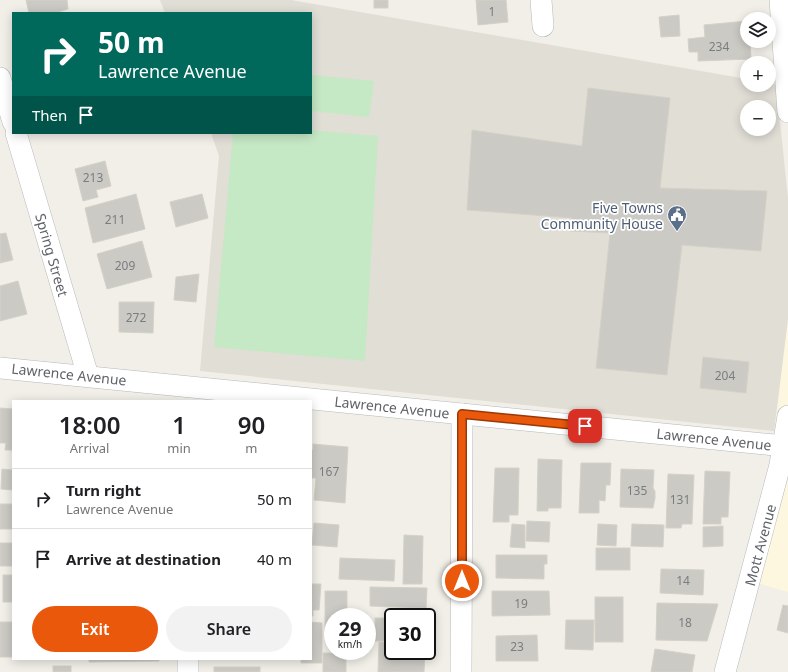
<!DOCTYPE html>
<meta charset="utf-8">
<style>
body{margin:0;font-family:"Noto Sans",sans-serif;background:#f2f2f2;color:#202124;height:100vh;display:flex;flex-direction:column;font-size:15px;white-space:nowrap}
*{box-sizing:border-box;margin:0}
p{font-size:13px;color:#757577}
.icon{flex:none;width:22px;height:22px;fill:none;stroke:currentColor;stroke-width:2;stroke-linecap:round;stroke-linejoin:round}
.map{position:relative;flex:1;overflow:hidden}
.panel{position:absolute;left:12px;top:400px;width:300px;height:260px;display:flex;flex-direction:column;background:#fff;border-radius:0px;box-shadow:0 2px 10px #0003}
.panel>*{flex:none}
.hud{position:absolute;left:12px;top:12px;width:300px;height:122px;border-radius:0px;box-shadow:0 2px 10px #0003;background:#00695c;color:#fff;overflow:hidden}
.fabs{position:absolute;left:740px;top:12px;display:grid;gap:8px}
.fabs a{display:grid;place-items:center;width:36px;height:36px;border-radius:50%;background:#fff;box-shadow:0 2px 10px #0003;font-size:20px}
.speed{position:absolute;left:324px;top:608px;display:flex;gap:8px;font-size:20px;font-weight:700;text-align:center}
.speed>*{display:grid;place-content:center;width:52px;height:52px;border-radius:50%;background:#fff;box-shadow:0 2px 10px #0003;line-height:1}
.speed small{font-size:10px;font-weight:400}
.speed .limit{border:2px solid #111;border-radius:6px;background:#fff;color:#111}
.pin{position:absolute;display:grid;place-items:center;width:34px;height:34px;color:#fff;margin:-17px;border-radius:8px;box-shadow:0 2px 6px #0006}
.me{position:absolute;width:44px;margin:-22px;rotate:0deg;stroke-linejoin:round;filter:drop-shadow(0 0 3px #0008)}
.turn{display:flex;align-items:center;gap:14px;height:84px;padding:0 20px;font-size:18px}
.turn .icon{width:52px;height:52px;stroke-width:2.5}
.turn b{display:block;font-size:28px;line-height:34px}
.then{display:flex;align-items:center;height:38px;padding:0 20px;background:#0003;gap:8px;font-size:15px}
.eta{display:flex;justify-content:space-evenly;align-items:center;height:68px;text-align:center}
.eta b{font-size:24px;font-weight:600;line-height:28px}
.button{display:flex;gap:8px;margin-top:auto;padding:8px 20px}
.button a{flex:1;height:46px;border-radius:24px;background:#ea580c;color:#fff;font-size:16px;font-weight:600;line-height:46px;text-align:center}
.button a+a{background:#f2f2f2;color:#202124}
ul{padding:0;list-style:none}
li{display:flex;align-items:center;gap:12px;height:60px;padding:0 20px;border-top:1px solid #e0e0e0}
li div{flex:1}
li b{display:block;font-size:15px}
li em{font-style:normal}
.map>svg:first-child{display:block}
.commercial{fill:#fef7e0}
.education{fill:#e1ded6;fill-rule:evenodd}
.grass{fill:#c5e8c5}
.building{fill:#cccac5;stroke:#d6d1c6}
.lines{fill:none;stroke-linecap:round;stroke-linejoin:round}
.minor-casing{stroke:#b5b8bc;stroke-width:22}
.minor{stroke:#fff;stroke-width:21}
.route-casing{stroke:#983908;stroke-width:10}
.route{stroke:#ea580c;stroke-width:7}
.labels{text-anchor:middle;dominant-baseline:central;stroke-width:3.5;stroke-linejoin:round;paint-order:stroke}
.number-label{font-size:12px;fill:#7a7d7f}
.service-label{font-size:14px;fill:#4e5e75;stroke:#fff;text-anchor:end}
.street-label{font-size:14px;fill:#5f6368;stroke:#fff}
</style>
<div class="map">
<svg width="788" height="672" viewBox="0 0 788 672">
<rect width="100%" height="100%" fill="#f1efe8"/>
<polygon class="commercial" points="788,319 788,592 751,581 767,497"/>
<path class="education" d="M160 0H291L747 79V85L776 84 788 198V319L774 431 200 371 219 156 211 133H311V13H165ZM747 107H769V129H747Z"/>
<g class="grass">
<polygon points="311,75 374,81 369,117 311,111"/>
<polygon points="311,130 378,136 365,361 214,347 233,133 311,133"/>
</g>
<g class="building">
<polygon points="26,0 67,0 68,9 55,13 29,13"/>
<rect x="374" y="0" width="14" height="8"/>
<polygon points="476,0 506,0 508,22 478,25"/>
<polygon points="679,15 680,36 661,37 659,17"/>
<polygon points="747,21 747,41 750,41 751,59 698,61 698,52 689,52 688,39 705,37 704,25"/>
<polygon points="588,88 670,98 660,188 767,191 761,251 682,245 667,375 596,368 610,233 570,231 572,218 467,210 472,130 582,146"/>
<polygon points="105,161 111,186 96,190 98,197 83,201 75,169"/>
<polygon points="136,194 145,229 93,243 85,208"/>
<polygon points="202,194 208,218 176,227 170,202"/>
<polygon points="6,233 13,260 0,263 0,234"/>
<polygon points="142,241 152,277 107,289 97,254"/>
<polygon points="199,274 196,302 174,300 176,277"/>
<polygon points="18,281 27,314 0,321 0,286"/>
<polygon points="119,302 154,302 153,333 119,332"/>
<polygon points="703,357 749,362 746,393 700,388"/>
<polygon points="0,408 13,409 13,455 12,450 5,450 6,443 0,443"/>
<polygon points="313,444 348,447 345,503 314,500 316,478 311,478 311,450 313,450"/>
<polygon points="538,459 562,460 561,508 548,508 548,511 537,511"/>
<polygon points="581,463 611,463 610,485 606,485 605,501 599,500 599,513 579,513"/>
<polygon points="495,468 519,468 518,515 509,515 509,522 493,522"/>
<polygon points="2,469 13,470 13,490 1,489"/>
<polygon points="621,469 654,470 653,488 655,491 655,498 653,508 620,507"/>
<polygon points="705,471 730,472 728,517 721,517 721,524 703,524"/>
<polygon points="668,474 694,475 692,524 682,524 681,528 666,528"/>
<rect x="0" y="504" width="13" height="25"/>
<polygon points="527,521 550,522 549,542 526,541"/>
<polygon points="314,523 339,525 337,547 312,545"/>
<polygon points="512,524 525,525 525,548 510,547"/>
<polygon points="598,524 617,525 616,546 597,545"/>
<polygon points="632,524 664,525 663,547 631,546"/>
<polygon points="723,526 723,546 703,547 703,527"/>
<polygon points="404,535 423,536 422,584 403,584"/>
<rect x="0" y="543" width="13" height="23"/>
<rect x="596" y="548" width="34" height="22"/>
<polygon points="496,555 547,555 547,564 544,564 544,579 496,578"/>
<polygon points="340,558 395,560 394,581 339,579"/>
<polygon points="661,569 704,570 703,595 660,593"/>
<rect x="3" y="575" width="10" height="27"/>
<polygon points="311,584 321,584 319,610 313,610 313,616 311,616"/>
<polygon points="370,587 427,588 426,608 370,606"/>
<polygon points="325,591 347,591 347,617 333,617 333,634 325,634"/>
<polygon points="492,591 549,591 550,615 492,616"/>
<rect x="595" y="597" width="28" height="45"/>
<polygon points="657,603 718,604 707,641 656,640"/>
<polygon points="783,605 788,606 788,633 777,630"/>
<rect x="375" y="618" width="18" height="23"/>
<polygon points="566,620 594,620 593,650 565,649"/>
<rect x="0" y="622" width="13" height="35"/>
<polygon points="311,622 322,623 322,663 301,663 301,659 311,659"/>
<polygon points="537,635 538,661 496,661 496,636"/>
<polygon points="379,642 393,643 393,651 425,651 424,672 378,672"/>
<polygon points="655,649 695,655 692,672 651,672"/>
<rect x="323" y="653" width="23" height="19"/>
<polygon points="89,659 159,659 159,661 89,662"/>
<rect x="53" y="666" width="18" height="6"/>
<rect x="214" y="667" width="46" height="5"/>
</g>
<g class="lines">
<defs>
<g id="minor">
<polyline points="541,0 543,26"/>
<polyline points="780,0 788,112"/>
<polyline points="0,78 13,122"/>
<polyline points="16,133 88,376"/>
<polyline points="0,368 784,446"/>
<polyline points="188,659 188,672"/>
<polyline points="461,672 462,414"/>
<polyline points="725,672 780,465 788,416"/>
</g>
</defs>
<use href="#minor" class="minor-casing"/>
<use href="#minor" class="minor"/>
</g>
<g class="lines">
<defs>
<polyline id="route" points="462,581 462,414 585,426"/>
</defs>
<use href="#route" class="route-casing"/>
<use href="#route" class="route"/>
</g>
<defs>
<symbol id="civic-pin" viewBox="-11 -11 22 30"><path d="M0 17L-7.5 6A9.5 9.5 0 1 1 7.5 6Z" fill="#5c6f8a" stroke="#fff"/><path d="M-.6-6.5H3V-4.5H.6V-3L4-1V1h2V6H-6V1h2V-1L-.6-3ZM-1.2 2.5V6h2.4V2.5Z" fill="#fff"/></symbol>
</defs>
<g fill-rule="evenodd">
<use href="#civic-pin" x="666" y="204" width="22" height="30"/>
</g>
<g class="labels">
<g class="number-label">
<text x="492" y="11">1</text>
<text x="719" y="46">234</text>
<text x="93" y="177">213</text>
<text x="115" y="219">211</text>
<text x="125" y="265">209</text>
<text x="136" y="317">272</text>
<text x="725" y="375">204</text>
<text x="329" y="471">167</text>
<text x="637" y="490">135</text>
<text x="680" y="499">131</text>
<text x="683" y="580">14</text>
<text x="521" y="603">19</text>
<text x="685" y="622">18</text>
<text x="517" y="646">23</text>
</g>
<g class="service-label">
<text x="663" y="207">Five Towns<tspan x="663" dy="16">Community House</tspan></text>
</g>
<g class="street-label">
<text transform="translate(52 255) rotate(74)">Spring Street</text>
<text transform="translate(69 374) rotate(6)">Lawrence Avenue</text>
<text transform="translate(392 407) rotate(6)">Lawrence Avenue</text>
<text transform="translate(714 439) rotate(6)">Lawrence Avenue</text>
<text transform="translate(760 545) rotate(-75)">Mott Avenue</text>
</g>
</g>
</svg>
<div class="fabs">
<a><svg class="icon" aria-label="layers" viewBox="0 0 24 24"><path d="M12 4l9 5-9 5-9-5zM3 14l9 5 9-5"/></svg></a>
<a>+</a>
<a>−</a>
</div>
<div class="speed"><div>29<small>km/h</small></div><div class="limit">30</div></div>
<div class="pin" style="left:585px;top:426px;background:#d93025"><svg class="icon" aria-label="arrive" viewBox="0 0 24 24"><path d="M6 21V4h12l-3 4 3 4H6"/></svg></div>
<svg class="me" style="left:462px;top:581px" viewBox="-20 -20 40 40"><circle r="17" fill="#ea580c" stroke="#fff" stroke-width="3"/><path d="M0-11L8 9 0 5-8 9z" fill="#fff"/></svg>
<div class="hud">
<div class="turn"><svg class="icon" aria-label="right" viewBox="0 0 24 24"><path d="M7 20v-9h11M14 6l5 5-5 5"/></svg><div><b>50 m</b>Lawrence Avenue</div></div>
<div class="then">Then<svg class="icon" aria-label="arrive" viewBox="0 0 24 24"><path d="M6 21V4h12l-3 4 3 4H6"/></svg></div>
</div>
<section class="panel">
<div class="eta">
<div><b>18:00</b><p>Arrival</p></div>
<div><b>1</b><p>min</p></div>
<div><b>90</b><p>m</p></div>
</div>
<ul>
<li><svg class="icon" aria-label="right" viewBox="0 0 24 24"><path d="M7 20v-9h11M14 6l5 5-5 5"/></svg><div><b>Turn right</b><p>Lawrence Avenue</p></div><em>50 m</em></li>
<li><svg class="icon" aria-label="arrive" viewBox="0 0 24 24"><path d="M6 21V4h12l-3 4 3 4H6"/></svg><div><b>Arrive at destination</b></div><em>40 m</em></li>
</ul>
<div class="button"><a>Exit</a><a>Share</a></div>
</section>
</div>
